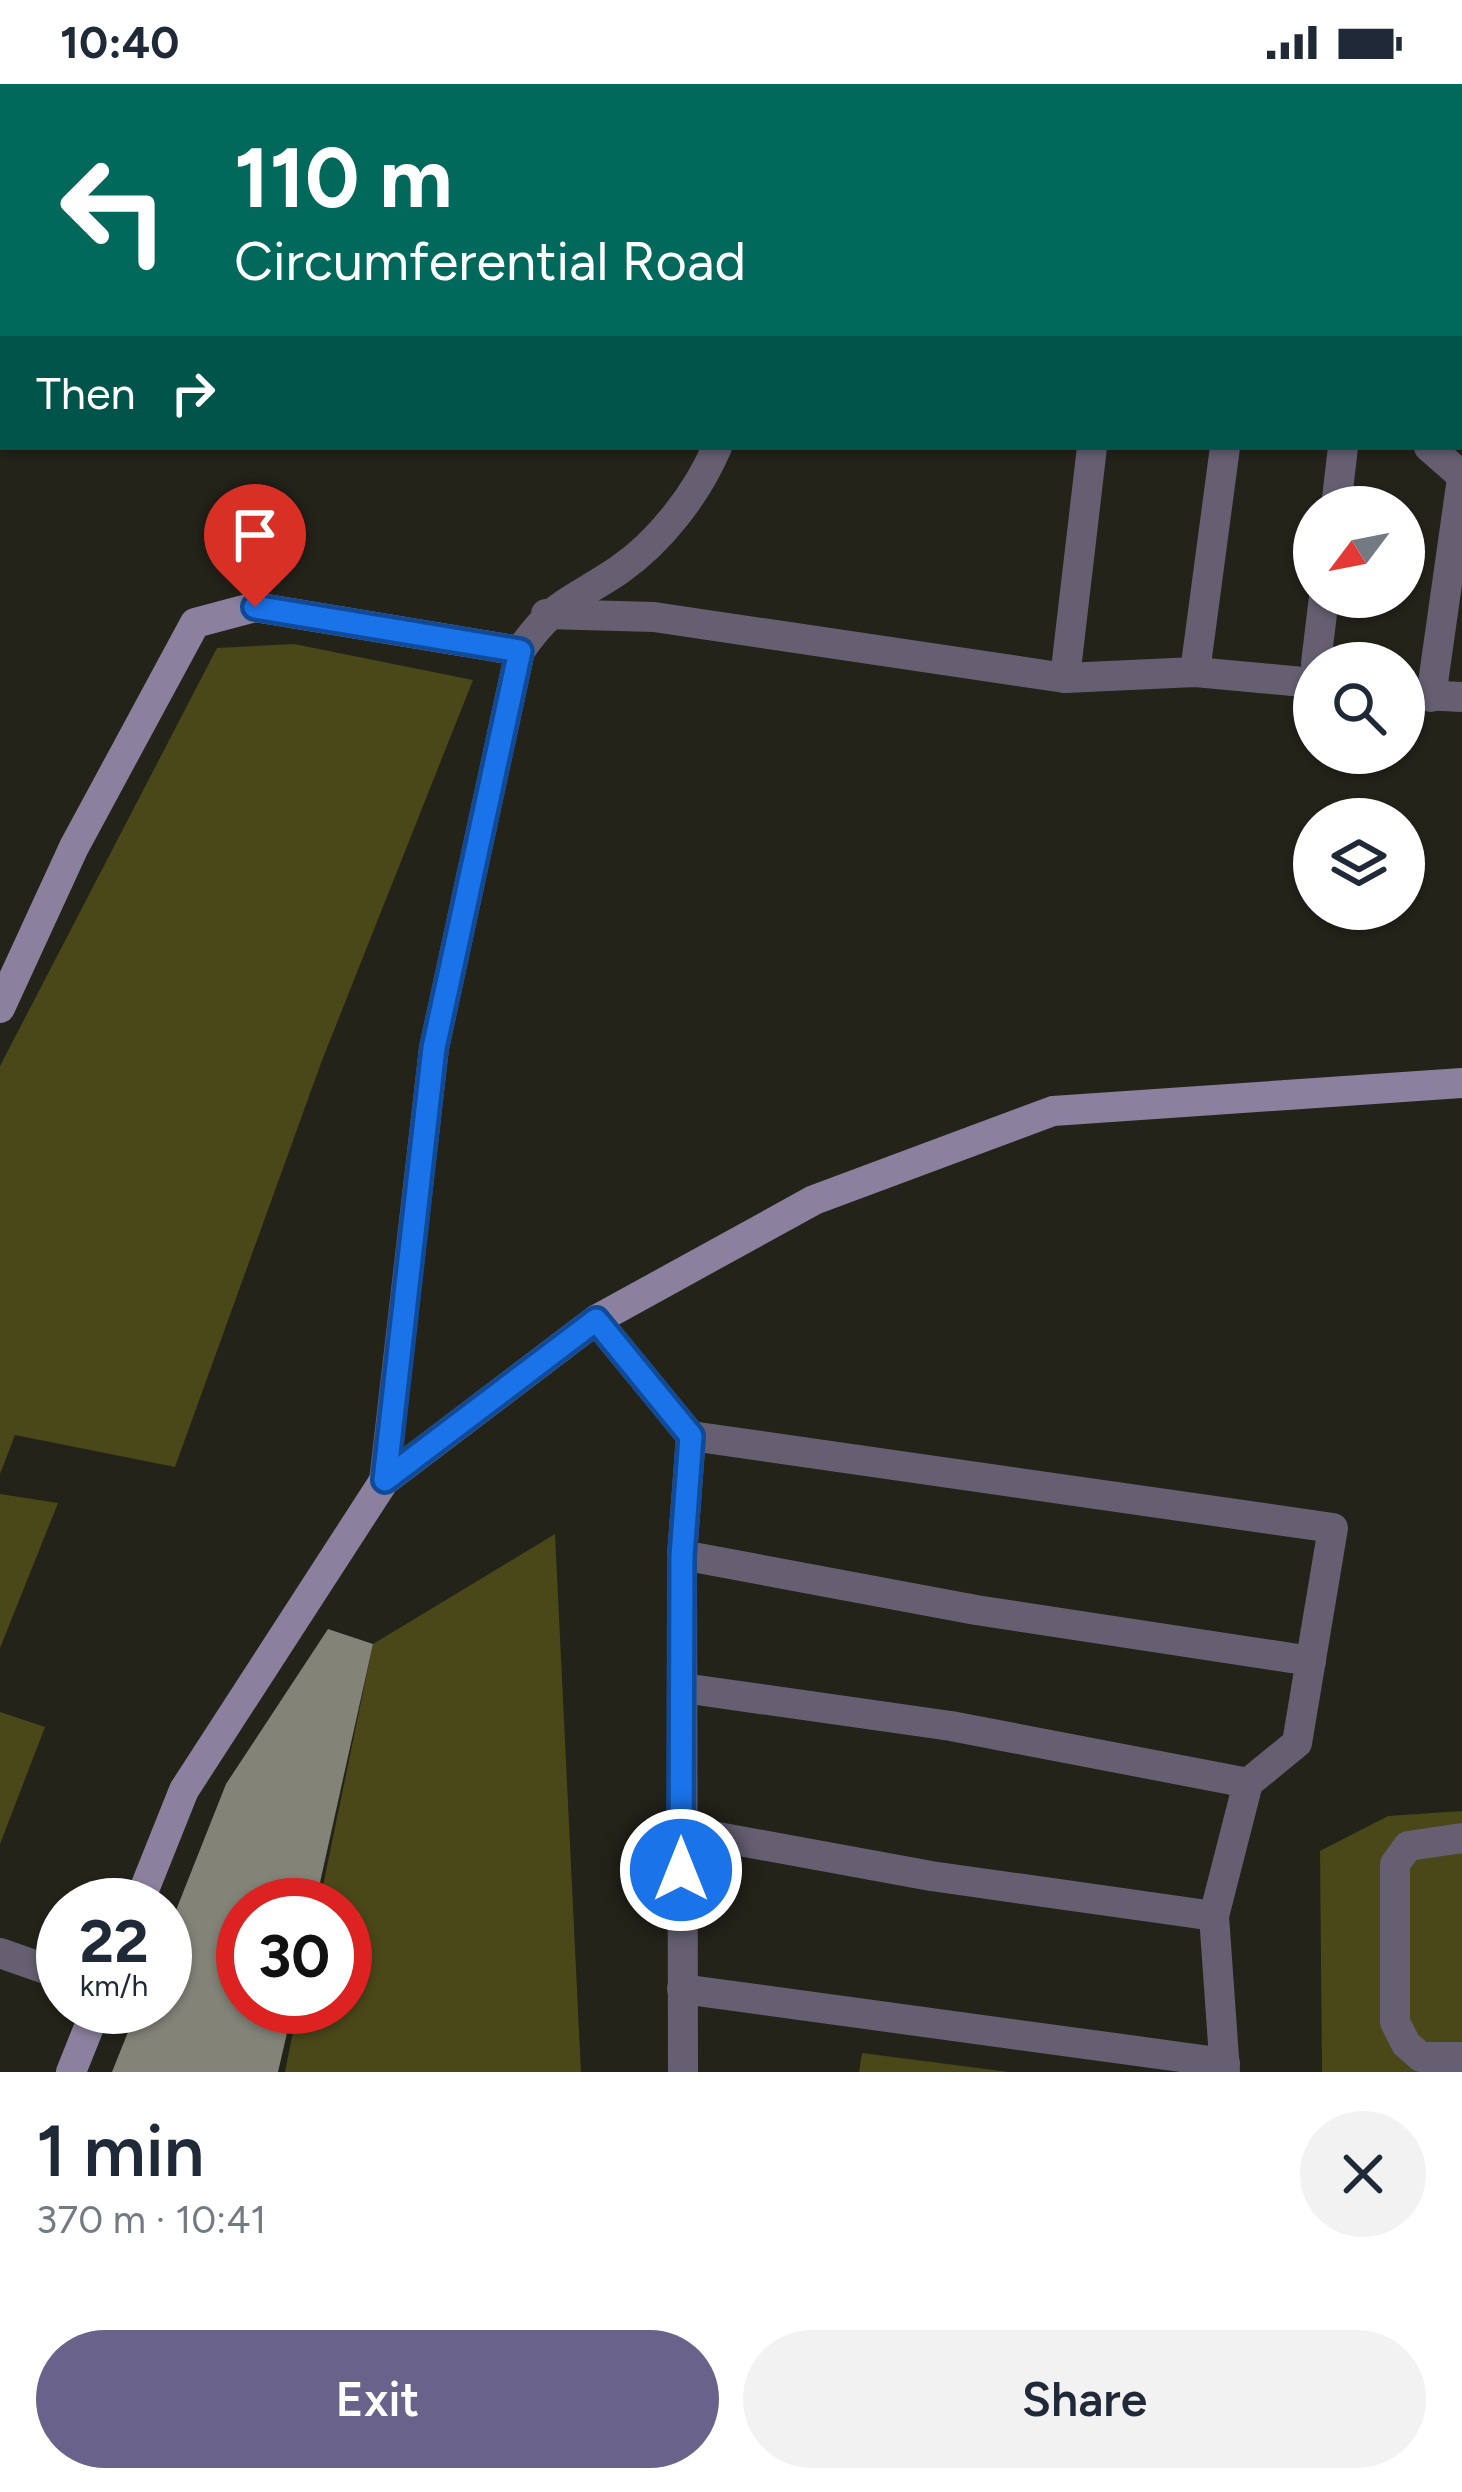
<!DOCTYPE html>
<meta charset="utf-8">
<style>
body{margin:0;font-family:Figtree,sans-serif;background:#f2f2f3;color:#1f2937;height:100vh;display:flex;flex-direction:column;font-size:45px;white-space:nowrap}
*{box-sizing:border-box;margin:0}
p{font-size:39px;color:#747a83}
.icon{flex:none;width:66px;height:66px;fill:none;stroke:currentColor;stroke-width:2;stroke-linecap:round;stroke-linejoin:round}
.map{position:relative;height:1988px;overflow:hidden}
.sheet{display:flex;flex-direction:column;background:#fff;flex:1}
.sheet>*{flex:none}
.guide{position:absolute;left:0px;top:0px;width:1464px;height:366px;box-shadow:0 3px 9px #0004;background:#00695c;color:#fff;overflow:hidden}
.needle{width:78px;rotate:238deg}
.controls{position:absolute;left:1293px;top:402px;display:grid;gap:24px}
.controls a{display:grid;place-items:center;width:132px;height:132px;border-radius:50%;background:#fff;box-shadow:0 3px 9px #0004;font-size:60px}
.speed{position:absolute;left:36px;top:1794px;display:flex;gap:24px;font-size:60px;font-weight:700;text-align:center}
.speed>*{display:grid;place-content:center;width:156px;height:156px;border-radius:50%;background:#fff;box-shadow:0 3px 9px #0004;line-height:1}
.speed small{font-size:30px;font-weight:400}
.speed .limit{border:18px solid #d22;background:#fff;color:#111}
.pin{position:absolute;display:grid;place-items:center;width:102px;height:102px;color:#fff;margin:-123px -51px;border-radius:50% 50% 50% 0;rotate:-45deg;box-shadow:0 0 12px #0007}
.pin .icon{rotate:45deg}
.me{position:absolute;width:132px;margin:-66px;rotate:0deg;stroke-linejoin:round;filter:drop-shadow(0 0 9px #0008)}
.turn{display:flex;align-items:center;gap:42px;height:252px;padding:0 36px;font-size:54px}
.turn .icon{width:156px;height:156px;stroke-width:2.5}
.turn b{display:block;font-size:84px;line-height:102px}
.then{display:flex;align-items:center;height:114px;padding:0 36px;background:#0003;gap:24px;font-size:45px}
.round{display:grid;place-items:center;flex:none;width:126px;height:126px;border-radius:63px;background:#f2f2f3}
.head{display:flex;align-items:center;justify-content:space-between;height:204px;padding:0 36px}
h1{font-size:72px;font-weight:600;line-height:90px}
.action{display:flex;gap:24px;margin-top:auto;padding:24px 36px}
.action a{flex:1;height:138px;border-radius:72px;background:#69628b;color:#fff;font-size:48px;font-weight:600;line-height:138px;text-align:center}
.action a+a{background:#f2f2f3;color:#1f2937}
.status{display:flex;justify-content:space-between;align-items:center;height:84px;padding:0 60px;background:#fff;direction:ltr}
.status svg{height:33px;fill:currentColor}
.map>svg:first-child{display:block}
.green{fill:#4a4719}
.building{fill:#848378}
.lines{fill:none;stroke-linecap:round;stroke-linejoin:round}
.street{stroke:#655f71;stroke-width:30}
.secondary{stroke:#8b819e;stroke-width:30}
.route-casing{stroke:#114b97;stroke-width:30}
.route{stroke:#1a73e8;stroke-width:21}
</style>
<div class="status"><b>10:40</b><svg viewBox="0 0 49 12"><path d="M0 12V9h3v3zM5 12V6h3v6zM10 12V3h3v9zM15 12V0h3v12zM26 1h20v11H26zM47 4h2v5h-2z"/></svg></div>
<div class="map">
<svg width="1462" height="1988" viewBox="0 0 1462 1988">
<rect width="100%" height="100%" fill="#23231a"/>
<g class="green">
<polygon points="294,560 473,596 321,979 175,1383 15,1351 0,1390 0,982 217,564"/>
<polygon points="0,1410 58,1419 0,1564"/>
<polygon points="555,1450 581,1988 285,1988 298,1923 345,1923 345,1821 319,1821 373,1560"/>
<polygon points="0,1628 45,1643 0,1760"/>
<polygon points="1462,1727 1462,1988 1322,1988 1320,1767 1388,1732"/>
<polygon points="862,1969 1009,1988 859,1988"/>
</g>
<polygon class="building" points="328,1545 373,1560 315,1821 243,1821 243,1923 293,1923 278,1988 112,1988 138,1923 165,1923 165,1854 226,1700"/>
<g class="lines">
<g class="street">
<polyline points="1221,0 1227,3"/>
<polyline points="868,3 870,0"/>
<polyline points="1063,3 1064,0"/>
<polyline points="1174,3 1175,0"/>
<polyline points="1429,363 1462,392"/>
<polyline points="1336,423 1343,363"/>
<polyline points="546,530 654,533 1065,594 1195,588 1314,599"/>
<polyline points="1316,579 1324,513"/>
<polyline points="1195,588 1225,363"/>
<polyline points="1065,594 1092,363"/>
<polyline points="1404,610 1462,613"/>
<polyline points="1431,613 1462,394"/>
<polyline points="596,1236 691,1352 1333,1444 1297,1659 1248,1699 1214,1832 1225,1988"/>
<path d="M384 1397 434 964 520 567C554 517 572 518 619 486 661 457 698 408 717 363"/>
<polyline points="682,1471 976,1526 1311,1577"/>
<polyline points="683,1604 951,1642 1248,1699"/>
<polyline points="680,1746 931,1792 1214,1832"/>
<polyline points="1462,1754 1408,1762 1395,1780 1395,1938 1406,1960 1421,1973 1462,1973"/>
<polyline points="0,1869 63,1891"/>
<polyline points="682,1905 1225,1979"/>
<polyline points="683,1988 682,1471 691,1352"/>
</g>
<g class="secondary">
<polyline points="0,924 74,763 195,539 255,523 520,567"/>
<polyline points="138,1821 184,1706 384,1397 596,1236 814,1116 1053,1027 1462,999"/>
<polyline points="71,1988 97,1923"/>
</g>
</g>
<g class="lines">
<defs>
<polyline id="route" points="255,523 520,567 434,964 385,1396 596,1236 691,1352 682,1472 681,1786"/>
</defs>
<use href="#route" class="route-casing"/>
<use href="#route" class="route"/>
</g>
</svg>
<div class="controls">
<a><svg class="needle" viewBox="-14 -14 28 28"><path d="M0-13l5 13h-10z" fill="#e53935"/><path d="M0 13l5-13h-10z" fill="#747a83"/></svg></a>
<a><svg class="icon" aria-label="search" viewBox="0 0 24 24"><circle cx="10" cy="10" r="6"/><path d="M15 15l6 6"/></svg></a>
<a><svg class="icon" aria-label="layers" viewBox="0 0 24 24"><path d="M12 4l9 5-9 5-9-5zM3 14l9 5 9-5"/></svg></a>
</div>
<div class="speed"><div>22<small>km/h</small></div><div class="limit">30</div></div>
<div class="pin" style="left:255px;top:523px;background:#d93025"><svg class="icon" aria-label="arrive" viewBox="0 0 24 24"><path d="M6 21V4h12l-3 4 3 4H6"/></svg></div>
<svg class="me" style="left:681px;top:1786px" viewBox="-20 -20 40 40"><circle r="17" fill="#1a73e8" stroke="#fff" stroke-width="3"/><path d="M0-11L8 9 0 5-8 9z" fill="#fff"/></svg>
<div class="guide">
<div class="turn"><svg class="icon" aria-label="left" viewBox="0 0 24 24"><path d="M17 20v-9H6M10 6l-5 5 5 5"/></svg><div><b>110 m</b>Circumferential Road</div></div>
<div class="then">Then<svg class="icon" aria-label="right" viewBox="0 0 24 24"><path d="M7 20v-9h11M14 6l5 5-5 5"/></svg></div>
</div>
</div>
<section class="sheet">
<div class="head"><div><h1>1 min</h1><p>370 m · 10:41</p></div><a class="round"><svg class="icon" aria-label="close" viewBox="0 0 24 24"><path d="M6 6l12 12M18 6L6 18"/></svg></a></div>
<div class="action"><a>Exit</a><a>Share</a></div>
</section>
